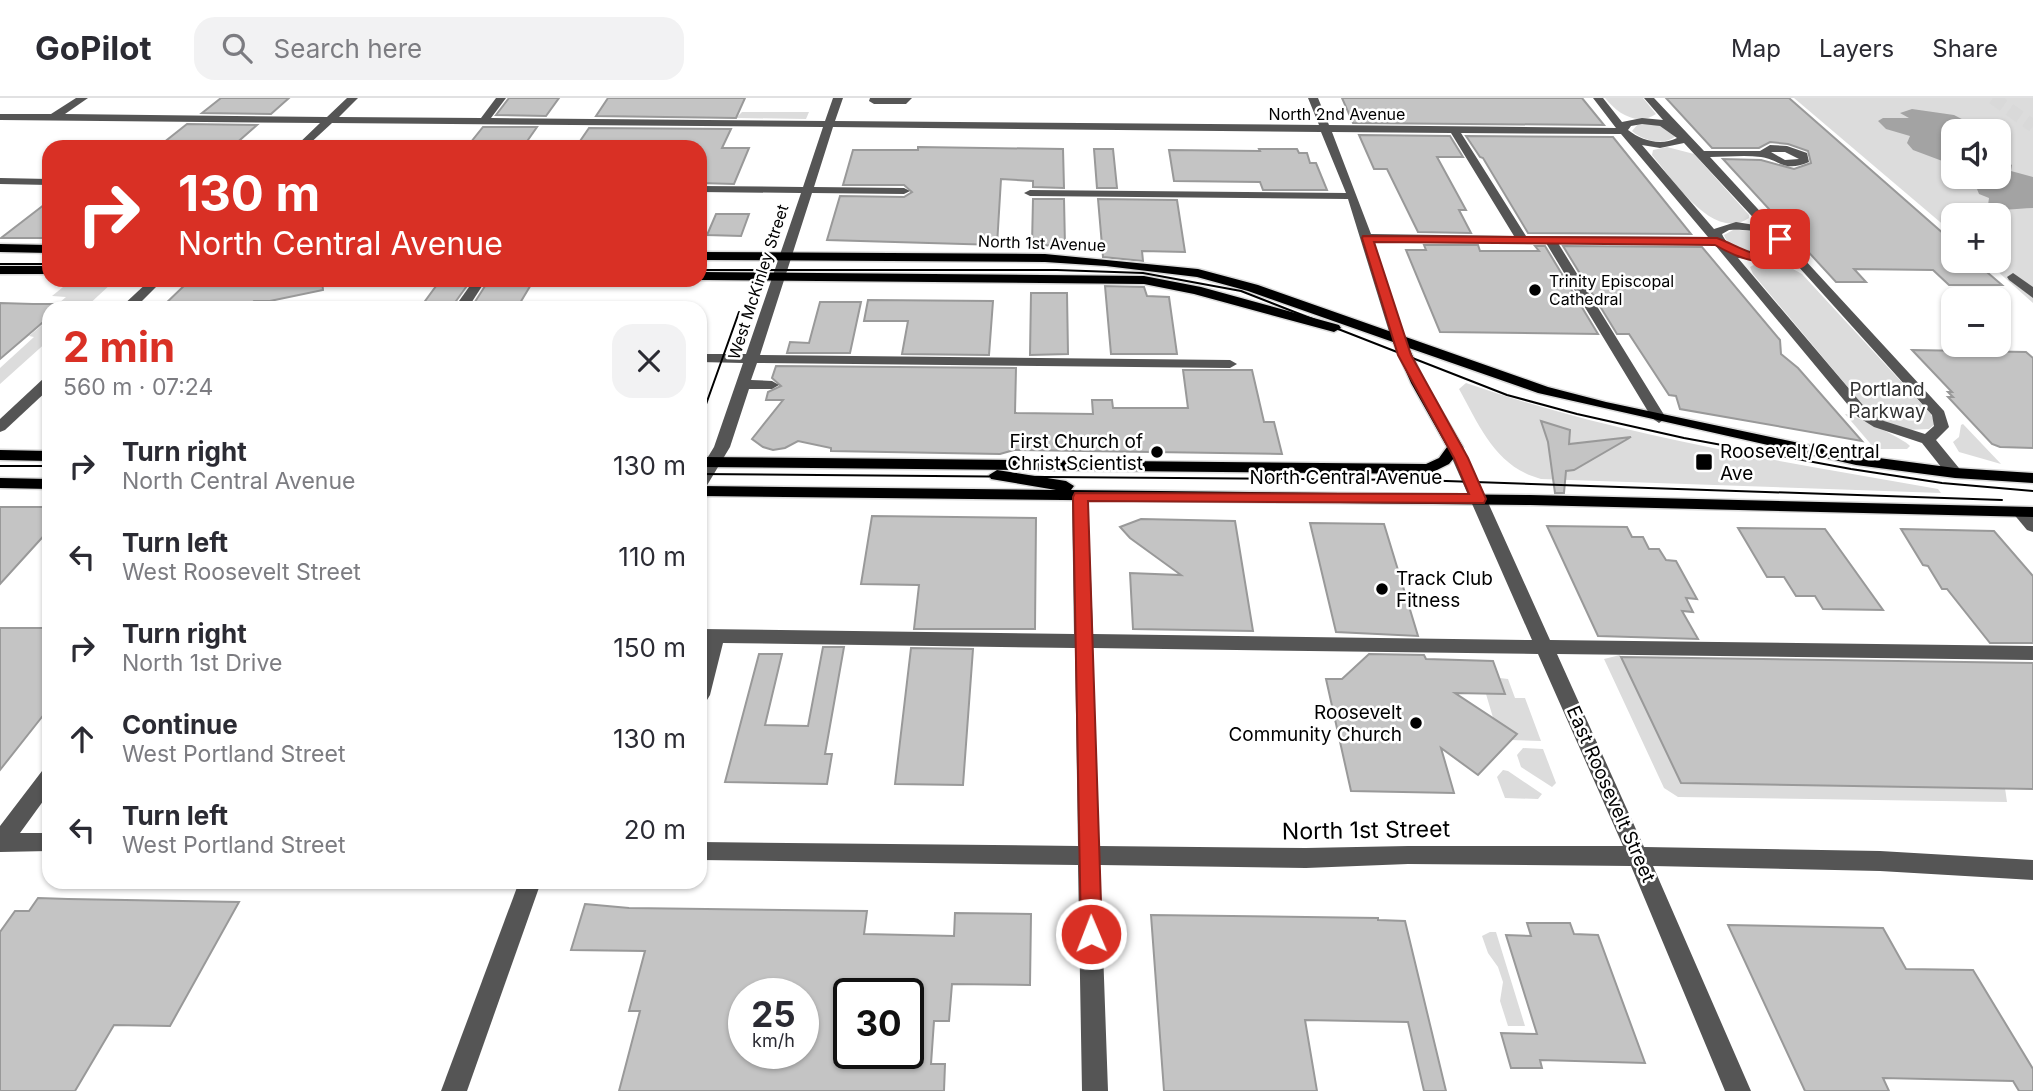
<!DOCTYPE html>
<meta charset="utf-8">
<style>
body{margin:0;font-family:Inter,sans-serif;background:#f2f2f3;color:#2b2b33;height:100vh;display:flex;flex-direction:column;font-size:26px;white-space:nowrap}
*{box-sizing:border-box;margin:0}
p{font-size:23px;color:#7c7c81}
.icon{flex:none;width:38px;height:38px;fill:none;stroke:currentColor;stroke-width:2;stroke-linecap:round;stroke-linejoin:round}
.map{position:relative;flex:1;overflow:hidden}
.sheet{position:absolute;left:42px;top:203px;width:665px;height:588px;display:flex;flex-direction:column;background:#fff;border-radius:21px;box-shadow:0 2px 5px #0004}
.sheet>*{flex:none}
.banner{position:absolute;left:42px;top:42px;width:665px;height:147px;border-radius:21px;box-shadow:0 2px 5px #0004;background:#d93025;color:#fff;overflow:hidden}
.tools{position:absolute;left:1941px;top:21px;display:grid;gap:14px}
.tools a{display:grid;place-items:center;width:70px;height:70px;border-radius:14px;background:#fff;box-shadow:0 2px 5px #0004;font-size:35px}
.speed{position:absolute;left:728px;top:880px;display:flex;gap:14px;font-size:35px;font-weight:700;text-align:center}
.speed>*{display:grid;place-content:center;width:91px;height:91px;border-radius:50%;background:#fff;box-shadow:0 2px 5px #0004;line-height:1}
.speed small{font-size:18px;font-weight:400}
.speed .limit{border:4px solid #111;border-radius:10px;background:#fff;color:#111}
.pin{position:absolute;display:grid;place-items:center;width:60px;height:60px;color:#fff;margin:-30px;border-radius:14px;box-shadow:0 4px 10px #0006}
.me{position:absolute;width:77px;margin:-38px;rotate:359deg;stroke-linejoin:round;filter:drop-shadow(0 0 5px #0008)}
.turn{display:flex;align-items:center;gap:24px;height:147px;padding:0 21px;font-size:32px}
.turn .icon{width:91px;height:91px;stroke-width:2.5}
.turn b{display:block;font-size:49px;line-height:60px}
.round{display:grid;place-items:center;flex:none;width:74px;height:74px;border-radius:21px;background:#f2f2f3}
.head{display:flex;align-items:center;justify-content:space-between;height:119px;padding:0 21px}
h1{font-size:42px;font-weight:700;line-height:52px;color:#d93025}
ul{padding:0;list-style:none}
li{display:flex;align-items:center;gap:21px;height:91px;padding:0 21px}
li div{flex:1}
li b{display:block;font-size:26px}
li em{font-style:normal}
header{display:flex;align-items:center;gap:42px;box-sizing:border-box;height:98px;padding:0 35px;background:#fff;border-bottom:2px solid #e1e1e2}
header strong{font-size:33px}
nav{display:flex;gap:38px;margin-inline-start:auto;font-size:24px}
.search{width:490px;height:63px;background:#f2f2f3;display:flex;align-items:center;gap:18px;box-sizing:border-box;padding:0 24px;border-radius:21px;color:#7c7c81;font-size:26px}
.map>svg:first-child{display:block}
.green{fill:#dcdcdc;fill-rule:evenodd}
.water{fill:#a3a3a3}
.building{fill:#c4c4c4;stroke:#999;stroke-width:2;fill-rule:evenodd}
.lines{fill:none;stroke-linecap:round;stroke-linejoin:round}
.highway-tunnel{stroke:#d9d9d9;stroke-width:13;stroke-dasharray:13 7;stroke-linecap:butt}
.major-casing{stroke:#dbdbdb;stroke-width:3}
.minor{fill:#555;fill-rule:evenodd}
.major{fill:#000;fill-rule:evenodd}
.tram{stroke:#000;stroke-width:2}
.route{fill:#d93025;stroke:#8d1f18;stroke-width:2}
.poi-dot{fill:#000;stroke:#fff;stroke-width:2.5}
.labels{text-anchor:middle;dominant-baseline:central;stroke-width:5;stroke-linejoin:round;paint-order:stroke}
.far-street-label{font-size:16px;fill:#000;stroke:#fff}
.far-poi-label{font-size:16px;fill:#000;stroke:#fff;text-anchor:start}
.park-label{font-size:19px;fill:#333;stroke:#fff}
.poi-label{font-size:19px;fill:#000;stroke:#fff;text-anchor:end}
.street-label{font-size:19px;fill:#000;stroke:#fff}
.near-street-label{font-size:23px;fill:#000;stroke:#fff}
</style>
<header>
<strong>GoPilot</strong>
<div class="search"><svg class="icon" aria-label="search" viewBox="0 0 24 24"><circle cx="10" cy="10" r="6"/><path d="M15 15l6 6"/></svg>Search here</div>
<nav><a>Map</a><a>Layers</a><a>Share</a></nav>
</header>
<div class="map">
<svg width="2033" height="993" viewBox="0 0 2033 993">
<rect width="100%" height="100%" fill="#fff"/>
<g class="green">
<path d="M1605 0H1643L1656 16C1637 29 1617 15 1605 0Z"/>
<path d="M1794 0H2033V205L1986 163H1998V117H1953V135ZM1953 33H1998V79H1953Z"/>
<polygon points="742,14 809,14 806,21 736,20"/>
<path d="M1638 26C1654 25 1664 27 1676 38 1664 48 1643 43 1632 33Z"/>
<path d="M1667 49 1694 56 1749 117V120C1713 145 1672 80 1652 57L1653 52Z"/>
<path d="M1733 132C1748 132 1766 134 1775 148L1774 151C1759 160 1730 154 1724 137Z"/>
<polygon points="1761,163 1784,166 1802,176 1931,316 1935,326 1929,331 1906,332 1873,319 1753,176 1750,169"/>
<polygon points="68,185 112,185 85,210 61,210 66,205 59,205 66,199 52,198"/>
<polygon points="49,221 49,242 0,286 0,270 34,239 29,238"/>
<path d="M1466 285C1618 338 1780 363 1938 391L1941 395 1541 381C1496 369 1480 329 1459 291Z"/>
<path d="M1845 316C1852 316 1904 341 1910 348L1907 351H1875Z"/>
<polygon points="1963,326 2001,366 1959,354 1953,344 1959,339 1961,327"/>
<polygon points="1620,557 1681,685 2005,690 2007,704 1678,699 1664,690 1604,561"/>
<polygon points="1500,580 1508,581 1515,600 1525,600 1541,643 1511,642 1517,636 1494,623 1486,596 1505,596"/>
<polygon points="1523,650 1543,651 1556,685 1552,689 1521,669 1517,657"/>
<polygon points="1503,672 1508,673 1542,696 1538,701 1505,700 1497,679"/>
<polygon points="1490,834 1496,834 1525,928 1508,928 1500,903 1503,884 1498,869 1488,855 1482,838"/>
</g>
<g class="water">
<polygon points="1912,11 1954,17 1985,33 1953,33 1953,41 1950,42 1953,44 1953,67 1913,52 1907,45 1910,38 1886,31 1878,23 1883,20 1909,20 1900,15"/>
<path d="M1999 59 2012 67 2011 73 2033 79V110C2017 110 2002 115 1988 107L1989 100 1979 96 1977 91 1991 89 1984 83H1997L1991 79H1998Z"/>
</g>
<g class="building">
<polygon points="221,0 289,0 271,16 202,15"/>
<polygon points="509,0 559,0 546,18 496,17"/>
<polygon points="608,0 745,0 736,20 596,18"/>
<polygon points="1342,0 1582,0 1604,27 1353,25"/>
<polygon points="1666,0 1789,0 1953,144 1953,163 1974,163 2002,187 1949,187 1933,172 1854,171 1866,184 1836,184 1723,61 1761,62 1794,71 1811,65 1808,53 1788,46 1770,44 1759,50 1712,50"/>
<polygon points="187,26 257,27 232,49 158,49"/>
<polygon points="483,29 537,29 523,49 467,49"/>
<polygon points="589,30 731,31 722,50 749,50 734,86 700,85 700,49 576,49"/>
<polygon points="1359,37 1450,38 1463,59 1437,59 1466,112 1459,112 1471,135 1418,134 1387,71 1374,71"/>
<polygon points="1466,38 1613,39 1691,136 1528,135 1483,60 1480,59"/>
<polygon points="918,49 1063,51 1064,90 1033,89 1033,83 1001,81 997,147 827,142 840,98 904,99 912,94 904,87 843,87 853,52 918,52"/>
<polygon points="1094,51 1113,51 1117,90 1097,90"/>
<polygon points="1259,51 1297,51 1299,55 1307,55 1310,65 1316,65 1327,92 1263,92 1260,84 1174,83 1169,52 1260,53"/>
<polygon points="1033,101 1064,101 1065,148 1032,147"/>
<polygon points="1098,101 1177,102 1185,154 1142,153 1143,163 1103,159"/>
<polygon points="49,103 49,140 1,140"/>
<polygon points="716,116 749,116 741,138 707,137"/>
<polygon points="1424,147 1478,147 1480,153 1539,153 1535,148 1545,148 1598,236 1440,234 1406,152 1426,152"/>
<polygon points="1563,148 1702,149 1780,242 1781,256 1798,270 1862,343 1680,311 1676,298 1669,297 1629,236 1617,236"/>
<polygon points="190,182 322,183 323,192 270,203 254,203 247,210 161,210"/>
<polygon points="439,184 469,185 451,210 420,210"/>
<polygon points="487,185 532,185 517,210 471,210"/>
<polygon points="1105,188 1144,189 1147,198 1169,199 1177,256 1111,256"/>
<polygon points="1031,195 1067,195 1068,256 1030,257"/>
<polygon points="868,202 993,203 989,257 902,256 908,223 864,223"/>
<polygon points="820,204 861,204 850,255 787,255 790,244 809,245"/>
<polygon points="0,205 33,206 63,206 59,210 49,210 49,219 0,261"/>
<polygon points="1912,252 2026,254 2033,260 2033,350 2000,349 1992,346 1948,299 1953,299 1948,294 1952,294"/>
<polygon points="776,268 1016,270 1015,315 1093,316 1092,302 1112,302 1113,310 1188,310 1183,272 1252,272 1264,324 1274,324 1282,356 1014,352 1000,356 831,353 831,350 798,343 785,350 773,352 763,349 752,341 783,302 766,302 768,294 781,288 772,280"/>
<polygon points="1541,323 1570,332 1569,346 1631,339 1574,372 1566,373 1564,395 1555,395 1548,344"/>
<polygon points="0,409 49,409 49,432 0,486"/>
<polygon points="872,418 1036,420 1035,531 914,531 919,487 861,486"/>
<polygon points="1141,421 1235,423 1253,533 1133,531 1130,475 1181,477 1130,440 1120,429"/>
<polygon points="1310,425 1384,426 1418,538 1336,534"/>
<polygon points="1547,428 1627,429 1632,439 1643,439 1649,451 1659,451 1666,462 1676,463 1697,501 1686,500 1693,514 1682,513 1698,541 1598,538"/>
<polygon points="1738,430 1825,431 1883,512 1823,511 1815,498 1796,498 1784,479 1767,479"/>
<polygon points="1901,431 1994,433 2033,478 2033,545 1990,545 1947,491 1942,491 1928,468 1923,467"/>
<polygon points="0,530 49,530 49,610 0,672"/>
<polygon points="823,549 844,549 825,656 832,656 827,686 725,684 759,556 782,556 765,627 808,628"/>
<polygon points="911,550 973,551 963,687 895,686"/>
<polygon points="1369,556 1424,557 1426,561 1493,563 1505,596 1455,595 1517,636 1478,677 1441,650 1454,695 1351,693 1326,581 1342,581"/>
<polygon points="1621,559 2033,565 2033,691 1681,685"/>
<polygon points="38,800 68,801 239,804 170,928 114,927 75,993 0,993 0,834 15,813 29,813"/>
<path d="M585 806 629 810 867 813 864 836 954 838 955 815 1031 816 1030 887 952 886 949 923H934L931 966H945L944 993H619L640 913H629L645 853 571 852ZM744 896H803V956H744ZM849 896H908V956H849Z"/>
<polygon points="1151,817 1378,820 1378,822 1405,823 1446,993 1424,993 1408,924 1305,922 1317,993 1164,993"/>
<polygon points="1527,825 1570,825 1574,836 1598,837 1645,965 1540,962 1542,970 1511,970 1501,935 1537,936 1506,837 1531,838"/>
<polygon points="1728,827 1883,830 1906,871 1973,872 2033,971 2033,993 2019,993 2013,983 1883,980 1889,993 1805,993"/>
</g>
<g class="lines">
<polyline class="highway-tunnel" points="1993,0 2033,28"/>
<defs>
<g id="major">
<polygon points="0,146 49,147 49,155 0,154"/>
<polygon points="700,154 1045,156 1198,171 1258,187 1548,289 1606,304 1856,357 1955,370 2033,375 2033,385 1955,380 1856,367 1538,295 1409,250 1425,285 1463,349 1449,366 1429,376 700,369 700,359 1426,366 1439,360 1447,349 1411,285 1393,244 1248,193 1197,179 1106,168 1045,164 700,162"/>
<rect x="0" y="168" width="49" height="8"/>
<polygon points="700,174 1144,178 1201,189 1339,227 1341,230 1334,234 1194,196 1144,186 700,182"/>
<polygon points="0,352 49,353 49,363 0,362"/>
<polygon points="997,372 1066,383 1074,388 1071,392 1530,397 2033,409 2033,419 1530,407 700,398 700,388 1056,392 991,381 989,377"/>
<polygon points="0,380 49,381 49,391 0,390"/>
</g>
</defs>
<use href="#major" class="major-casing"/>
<g class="minor">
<path d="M76 0H88L65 16 327 19 347 0H358L339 19 481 20 496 0H506L491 20 825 23 833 0H843L835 23 1319 27 1308 0H1318L1329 27 1616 30 1593 0H1603L1622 24 1642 20 1663 22 1644 0H1654L1704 53H1760L1770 47 1787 48 1807 55 1809 64C1784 75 1781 62 1761 59 1744 57 1726 59 1710 59L1944 313 1949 329 1936 342 1963 375 1961 379H1949L1922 345 1874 329 1858 319 1715 147 1558 145 1666 320 1659 325 1652 320 1546 145 1374 144 1405 240 1398 244 1391 240 1348 101 1030 98 1024 95 1030 92 1346 95 1321 34 833 29 814 89 904 90 910 93 904 96 812 95 760 257 1230 262 1237 266 1230 270 757 265 751 282 772 283 779 287 772 291H749L730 349 706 389 700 390V372L714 349 743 265 700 264V256H746L801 95 700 94V88L803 89 823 29 332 25 306 49H295L320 25 0 22V16H51ZM1642 26 1660 28 1677 40C1661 48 1642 43 1628 32L1631 28ZM1332 34 1451 35 1514 138 1371 136ZM1461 35 1621 36 1708 139 1526 138ZM1684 45 1761 128 1736 124 1714 131 1642 47 1660 50ZM1771 54H1785L1799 61 1785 62ZM1729 132C1747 131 1772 133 1779 152 1762 162 1730 156 1722 136ZM1788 157 1932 317 1934 328 1925 336 1884 323 1868 313 1738 160 1769 163Z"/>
<polygon points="870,0 912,0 906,6 874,6 869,3"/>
<polygon points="0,80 49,81 49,87 0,86"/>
<polygon points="2013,175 2033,189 2033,200 2009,182 2007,179"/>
<polygon points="150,182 163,182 135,210 120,210"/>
<polygon points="474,182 486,182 468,210 454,210"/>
<polygon points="49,279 49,291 5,332 0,334 0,321 44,280"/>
<path d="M1455 344 1463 349 1550 542 2033 548V562L1557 556 1644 749 1880 753 2033 762V782L1880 773 1653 768 1751 993H1725L1631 768 1408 766 1306 770 1100 767 1108 993H1082L1078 767 700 762V744L1078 748 1075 550 723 545 710 597 707 602 700 604V563L705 545H700V531L1074 536 1072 399 1080 394 1088 399 1093 536 1532 542 1447 349ZM1093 550 1538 556 1623 748H1408L1306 750 1099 748Z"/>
<polygon points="2020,409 2033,418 2033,434 2027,432 2012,414"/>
<polygon points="49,671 49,695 20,735 49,735 49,753 0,754 0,728 42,673"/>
<polygon points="519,784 541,784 467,993 441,993"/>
</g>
<use href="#major" class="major"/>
<g class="tram">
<polyline points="0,166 49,166"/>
<polyline points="700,172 1057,172 1143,175 1241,193 1507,297 1577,316 1684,340 1851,371 1942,385 2033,393"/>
<polyline points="700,323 739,214"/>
<polyline points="0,368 49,368"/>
<polyline points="700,376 1417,382 2002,402"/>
</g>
</g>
<path class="route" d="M1363 138 1717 140C1738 147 1758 165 1780 152L1774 141 1780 138 1784 139 1792 153C1770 174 1738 160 1715 147L1374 144 1411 257 1468 360 1486 401 1484 405 1088 403 1102 836 1099 842 1091 845 1084 842 1081 836 1073 399 1075 395 1469 396 1454 360 1398 257 1362 140Z"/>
<g class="poi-dot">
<circle cx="1535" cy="192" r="7"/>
<circle cx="1157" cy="354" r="7"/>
<rect x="1695" y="355" width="18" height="18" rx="3.5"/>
<circle cx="1382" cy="491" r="7"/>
<circle cx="1416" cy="625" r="7"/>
</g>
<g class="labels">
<g class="far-street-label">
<text x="1337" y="16">North 2nd Avenue</text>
<text transform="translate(1042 145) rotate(2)">North 1st Avenue</text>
<text transform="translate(758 184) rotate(-72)">West McKinley Street</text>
</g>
<g class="far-poi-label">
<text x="1549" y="183">Trinity Episcopal<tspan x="1549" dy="18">Cathedral</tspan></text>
</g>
<g class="park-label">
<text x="1887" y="291">Portland<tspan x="1887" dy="22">Parkway</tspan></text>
</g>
<g class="poi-label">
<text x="1143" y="343">First Church of<tspan x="1143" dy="22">Christ Scientist</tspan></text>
<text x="1720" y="353" text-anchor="start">Roosevelt/Central<tspan x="1720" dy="22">Ave</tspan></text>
<text x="1396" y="480" text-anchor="start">Track Club<tspan x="1396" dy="22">Fitness</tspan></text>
<text x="1402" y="614">Roosevelt<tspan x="1402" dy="22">Community Church</tspan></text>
</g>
<g class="street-label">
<text x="1346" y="379">North Central Avenue</text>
<text transform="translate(1611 696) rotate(66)">East Roosevelt Street</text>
</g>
<g class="near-street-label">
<text transform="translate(1366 732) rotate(-1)">North 1st Street</text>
</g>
</g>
</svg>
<div class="tools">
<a><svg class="icon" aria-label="sound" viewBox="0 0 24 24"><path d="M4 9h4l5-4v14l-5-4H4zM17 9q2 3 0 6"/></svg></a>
<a>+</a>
<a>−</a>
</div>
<div class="speed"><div>25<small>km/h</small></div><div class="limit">30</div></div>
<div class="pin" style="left:1780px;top:141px;background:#d93025"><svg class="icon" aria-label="arrive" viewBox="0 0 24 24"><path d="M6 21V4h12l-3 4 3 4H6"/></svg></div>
<svg class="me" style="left:1091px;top:836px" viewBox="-20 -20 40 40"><circle r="17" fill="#d93025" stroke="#fff" stroke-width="3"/><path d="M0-11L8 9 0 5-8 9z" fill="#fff"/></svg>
<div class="banner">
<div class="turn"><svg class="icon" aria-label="right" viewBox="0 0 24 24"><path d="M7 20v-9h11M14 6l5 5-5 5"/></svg><div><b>130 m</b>North Central Avenue</div></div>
</div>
<section class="sheet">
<div class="head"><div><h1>2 min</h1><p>560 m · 07:24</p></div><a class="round"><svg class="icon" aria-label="close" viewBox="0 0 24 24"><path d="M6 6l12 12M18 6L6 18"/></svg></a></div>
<ul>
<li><svg class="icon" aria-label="right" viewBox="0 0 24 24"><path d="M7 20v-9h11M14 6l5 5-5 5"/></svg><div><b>Turn right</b><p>North Central Avenue</p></div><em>130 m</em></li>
<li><svg class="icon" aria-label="left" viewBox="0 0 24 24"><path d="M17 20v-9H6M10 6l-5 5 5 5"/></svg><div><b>Turn left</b><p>West Roosevelt Street</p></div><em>110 m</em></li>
<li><svg class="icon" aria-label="right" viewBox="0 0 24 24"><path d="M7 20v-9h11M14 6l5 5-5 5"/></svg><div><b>Turn right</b><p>North 1st Drive</p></div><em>150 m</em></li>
<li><svg class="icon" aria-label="ahead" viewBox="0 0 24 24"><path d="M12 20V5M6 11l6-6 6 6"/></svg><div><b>Continue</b><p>West Portland Street</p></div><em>130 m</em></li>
<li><svg class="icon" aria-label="left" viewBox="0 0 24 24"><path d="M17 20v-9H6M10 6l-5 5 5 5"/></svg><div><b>Turn left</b><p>West Portland Street</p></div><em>20 m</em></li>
</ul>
</section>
</div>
